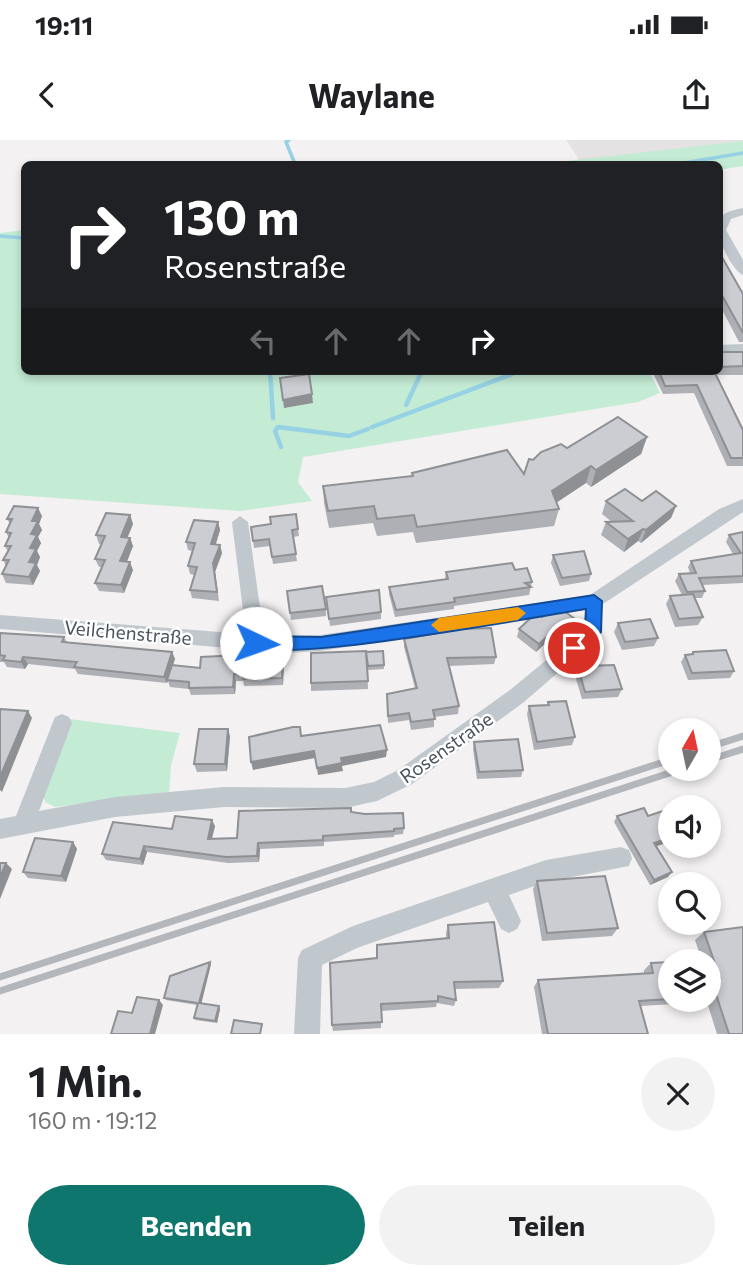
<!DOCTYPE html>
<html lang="de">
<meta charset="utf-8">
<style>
body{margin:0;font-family:Commissioner,sans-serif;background:#f2f2f2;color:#202124;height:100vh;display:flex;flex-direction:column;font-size:26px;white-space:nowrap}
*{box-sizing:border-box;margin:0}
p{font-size:23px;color:#757577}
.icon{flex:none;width:38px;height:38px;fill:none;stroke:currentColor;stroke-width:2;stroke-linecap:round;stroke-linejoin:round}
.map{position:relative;height:894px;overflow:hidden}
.sheet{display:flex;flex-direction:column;background:#fff;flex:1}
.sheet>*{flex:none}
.top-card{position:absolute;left:21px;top:21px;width:702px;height:214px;border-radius:10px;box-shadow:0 4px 10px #0003;background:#202124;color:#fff;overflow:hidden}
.needle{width:46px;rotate:9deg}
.tools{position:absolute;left:658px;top:578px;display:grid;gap:14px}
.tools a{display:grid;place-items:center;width:63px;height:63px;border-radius:50%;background:#fff;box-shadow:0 4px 10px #0003;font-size:35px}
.pin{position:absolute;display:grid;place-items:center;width:60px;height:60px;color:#fff;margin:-30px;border:4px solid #fff;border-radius:50%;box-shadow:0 2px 7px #0007}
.me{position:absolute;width:77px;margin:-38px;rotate:93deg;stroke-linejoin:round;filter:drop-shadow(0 0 5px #0008)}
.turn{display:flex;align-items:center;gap:24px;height:147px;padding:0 28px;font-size:32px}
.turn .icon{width:91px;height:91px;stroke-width:2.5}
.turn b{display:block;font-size:49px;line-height:60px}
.lanes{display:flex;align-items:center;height:66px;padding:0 28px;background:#0003;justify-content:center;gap:35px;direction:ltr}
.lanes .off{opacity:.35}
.round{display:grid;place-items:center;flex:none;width:74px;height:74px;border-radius:37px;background:#f2f2f2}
.summary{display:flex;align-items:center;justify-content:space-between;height:119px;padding:0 28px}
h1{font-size:42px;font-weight:700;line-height:52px}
.action{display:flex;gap:14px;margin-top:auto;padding:14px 28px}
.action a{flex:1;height:80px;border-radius:42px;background:#0f766e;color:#fff;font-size:28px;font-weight:700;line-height:80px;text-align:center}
.action a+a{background:#f2f2f2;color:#202124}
.status{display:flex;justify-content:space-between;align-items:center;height:49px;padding:0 35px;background:#fff;direction:ltr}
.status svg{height:19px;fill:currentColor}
header{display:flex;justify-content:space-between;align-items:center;height:91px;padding:0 28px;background:#fff;font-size:32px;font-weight:700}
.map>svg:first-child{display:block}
.education{fill:#e4e2e2}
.green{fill:#c4ebd4}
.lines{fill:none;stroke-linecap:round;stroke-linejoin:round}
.stream-far1{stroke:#96d2e4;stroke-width:3.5}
.stream{stroke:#96d2e4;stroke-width:4.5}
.minor{fill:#c0c8ce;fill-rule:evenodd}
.rail{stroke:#b3b6ba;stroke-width:7}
.wall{fill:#afb0b5}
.shaded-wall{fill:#8e9093}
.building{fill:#cbcdd2;stroke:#8e9093;stroke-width:2}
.route{fill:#1a73e8;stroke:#114b97;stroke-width:2}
.slow{fill:#f59e0b}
.labels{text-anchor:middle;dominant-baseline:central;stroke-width:5;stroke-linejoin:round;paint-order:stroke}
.street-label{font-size:19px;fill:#4a535c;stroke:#fff}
</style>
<div class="status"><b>19:11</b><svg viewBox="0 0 49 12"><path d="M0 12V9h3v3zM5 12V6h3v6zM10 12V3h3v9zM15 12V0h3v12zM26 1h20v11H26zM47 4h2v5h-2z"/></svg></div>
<header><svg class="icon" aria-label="back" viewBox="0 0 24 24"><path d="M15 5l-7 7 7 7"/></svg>Waylane<svg class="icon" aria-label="share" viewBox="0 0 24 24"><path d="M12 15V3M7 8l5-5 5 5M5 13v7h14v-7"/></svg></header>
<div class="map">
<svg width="743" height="894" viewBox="0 0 743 894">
<rect width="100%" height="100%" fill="#f3f1f1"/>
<polygon class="education" points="566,0 743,0 743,1 580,21"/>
<g class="green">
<polygon points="743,1 743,26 719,30 719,24 540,24"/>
<polygon points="24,90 24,231 649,231 660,253 638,262 303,317 298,342 312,361 240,371 0,354 0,93"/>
<polygon points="69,579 180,593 171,625 169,652 55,667 45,662 42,647"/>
</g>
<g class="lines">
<g class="stream-far1">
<polyline points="289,0 286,2 295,24"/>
<polyline points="678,24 743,13"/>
<polyline points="0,96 24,98"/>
</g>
<g class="stream">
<polyline points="270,231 273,278"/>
<polyline points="406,265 422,231"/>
<polyline points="372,287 520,231"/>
<polyline points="281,307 275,291 278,287 349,296 368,289"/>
</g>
<g class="minor">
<path d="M743 68V75L731 79 726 90 743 120V135C731 130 710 88 722 76 727 71 737 69 743 68Z"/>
<polygon points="743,204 743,212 719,213 719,205"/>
<polygon points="743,359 743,372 603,464 599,497 524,562 412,644 377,661 345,668 224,667 115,677 0,699 0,679 16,676 55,577 62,574 69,577 72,583 39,671 115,657 224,647 345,648 374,642 398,630 510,550 584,489 585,469 321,511 288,513 0,489 0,475 246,494 232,382 240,376 248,382 264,496 321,495 590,455 719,369"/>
<polygon points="621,707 629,710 632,718 629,726 546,742 509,755 521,781 517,789 509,793 501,789 488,762 357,808 322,825 320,894 294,894 298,818 302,810 353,786 546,720"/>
</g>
<g class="rail">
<polyline points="709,607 743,596"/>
<polyline points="709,620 743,609"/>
<polyline points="0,837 670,620"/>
<polyline points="0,851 685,628"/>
</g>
</g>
<g class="wall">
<polygon points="719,112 743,154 743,202 739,202 719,164"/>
<polygon points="719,212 743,212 743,235 716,235 743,290 743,326 727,326 694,253 663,254 652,231 719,231"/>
<polygon points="647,297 641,314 591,347 586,343 556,363 559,369 554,386 416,403 413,392 377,396 373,383 329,388 324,363 323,346 412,336 412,333 524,334 533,320 567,308"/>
<polygon points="606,361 642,361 676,366 671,378 641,403 638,401 624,412 601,395 606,382 612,382 602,374"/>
<polygon points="130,375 133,384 127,398 130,398 133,406 127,421 133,430 124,453 99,451 95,443 102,427 99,427 95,419 102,404 99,404 96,395"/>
<polygon points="42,376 39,384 42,390 38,397 41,403 37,411 40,417 37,425 40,431 33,445 6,443 2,434 6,426 3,420 8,412 5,406 9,398 6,392 10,384 7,379"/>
<polygon points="218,382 220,390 216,404 220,405 222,413 215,432 219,461 192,458 190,450 195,435 190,434 188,426 193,411 188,410 186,402"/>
<polygon points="251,387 298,389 299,396 293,397 297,421 273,424 270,406 254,408"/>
<polygon points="743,392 743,443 702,445 705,451 702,458 695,458 703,477 698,485 675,487 666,464 670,456 682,455 675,441 679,434 690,433 688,427 691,421 733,414 726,402 729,395"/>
<polygon points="553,415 591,434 589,441 560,446 551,423"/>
<polygon points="515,430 532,442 529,455 454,466 454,469 395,477 389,454 389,447 445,439 446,432"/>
<polygon points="287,451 326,469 326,476 291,480"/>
<polygon points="326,457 381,472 381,479 330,486"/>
<polygon points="542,477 575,479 573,487 553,505 548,501 536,512 517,497 519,489"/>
<polygon points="618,483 658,498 654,506 622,510 614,492"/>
<polygon points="0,493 64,497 67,502 172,512 175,519 173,525 200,528 283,513 284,520 283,545 244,546 243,541 236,541 235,554 191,555 189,549 170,547 168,541 167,543 78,534 75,529 28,524 25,529 7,527 4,522 0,522"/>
<polygon points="404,499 496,517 494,524 449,526 459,566 458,574 434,577 434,587 411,590 409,580 388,583 387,554 415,548 404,507"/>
<polygon points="383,511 384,529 368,530 367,521 368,549 311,551 311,543 366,512"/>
<polygon points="693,512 734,531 730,538 688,540 681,522 685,515 691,514"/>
<polygon points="584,526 622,549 618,557 582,559 576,539 579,531 582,531"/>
<polygon points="548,562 575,597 572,605 534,610 527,574 529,566 547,565"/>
<polygon points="230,596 227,631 197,632 194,624"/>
<polygon points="474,602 523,630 521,637 477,639 473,609"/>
<polygon points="351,672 404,688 403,694 394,695 394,697 324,702 324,706 260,709 259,722 228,723 147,712 143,725 106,720 102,714 172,689 215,686 212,699 237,698"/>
<polygon points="617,676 670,677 670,702 656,706 668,737 650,745 614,682"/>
<polygon points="73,702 77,709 66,742 28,738 23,732"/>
<polygon points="537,741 618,788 612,796 542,801 533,749"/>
<polygon points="448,785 503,841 499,848 455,849 456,860 454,866 437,863 436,867 381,871 381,888 333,891 332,885 377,818 446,798 446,793"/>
<polygon points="704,792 743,894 717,894 706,859 709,859 709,821 702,821 695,800"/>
<polygon points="651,823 670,859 680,859 674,864 641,866 648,894 542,894 534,847 538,840 644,833 644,830"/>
<polygon points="211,824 201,863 220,869 217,883 195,880 194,878 197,865 166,860 164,858"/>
</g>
<g class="shaded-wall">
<polygon points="312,254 313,263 284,268 283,260"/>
<polygon points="647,297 641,314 591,347 596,330"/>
<polygon points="591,326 586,343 548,368 552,351"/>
<polygon points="676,366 671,378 641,403 646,390"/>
<polygon points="38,368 42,376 39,384 42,390 38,397 41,403 37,411 40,417 37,425 40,431 33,445 29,437 32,381"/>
<polygon points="130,375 133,384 124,406 121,397"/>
<polygon points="218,382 220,390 213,412 211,404"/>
<polygon points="643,389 638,401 624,412 628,399"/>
<polygon points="130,398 133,406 124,429 120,421"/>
<polygon points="220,405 222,413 215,432 219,461 213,423"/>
<polygon points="130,422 133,430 124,453 121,445"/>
<polygon points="575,479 573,487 553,505 555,497"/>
<polygon points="551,493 548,501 536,512 539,504"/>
<polygon points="172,512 175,519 167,543 164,537"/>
<polygon points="283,513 284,520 283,545 282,538"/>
<polygon points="23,517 28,524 25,529 21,522"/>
<polygon points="234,534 236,541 235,554 233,547"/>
<polygon points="28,571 32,578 2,652 0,650 0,637"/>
<polygon points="228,589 230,596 227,631 225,624"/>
<polygon points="387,610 386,617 342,626 343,631 318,635 317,628 341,618"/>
<polygon points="314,611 315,618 253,630 251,622"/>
<polygon points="212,680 215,686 210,705 208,699"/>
<polygon points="670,698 670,702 650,708 654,703"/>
<polygon points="73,702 77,709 66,742 61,736"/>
<polygon points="258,703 260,709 259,722 257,716"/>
<polygon points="144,706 147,712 143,725 140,719"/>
<polygon points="6,723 12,729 0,759 0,737"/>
<polygon points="672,732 668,737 650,745 654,740"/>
<polygon points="210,822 211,824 201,865 199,863"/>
<polygon points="159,860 163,865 155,894 150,894"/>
<polygon points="219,866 220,869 217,883 215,881"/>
</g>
<g class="building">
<polygon points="719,112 743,154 743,193 719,150"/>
<polygon points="719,212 743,212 743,226 719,227"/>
<polygon points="659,231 714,231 743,290 743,318 731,318 697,245 665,246"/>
<polygon points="309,234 312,254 283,260 280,238"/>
<polygon points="618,277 647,297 596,330 591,326 552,351 559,369 417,387 414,375 377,379 374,366 328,371 323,346 413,336 412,333 507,310 524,334 529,319 533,320 541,312 561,304 567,308"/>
<polygon points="625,349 642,361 656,351 676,366 646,390 643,389 628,399 606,382 633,381 606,361"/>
<polygon points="14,366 38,368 32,381 38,381 31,394 37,395 30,408 36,409 29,422 36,423 29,437 2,434 9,420 3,420 11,406 5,406 11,393 6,392 12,379 7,379"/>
<polygon points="106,373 130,375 121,397 130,398 120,421 130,422 121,445 95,443 105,420 95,419 105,396 96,395"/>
<polygon points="296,374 298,389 292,390 296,414 272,417 269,399 253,401 251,387 271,384 270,377"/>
<polygon points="194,380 218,382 211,404 220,405 213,423 217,452 190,450 197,427 188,426 195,403 186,402"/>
<polygon points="743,392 743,436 699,438 705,451 687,452 679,434 696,433 691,421 741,413 729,395"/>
<polygon points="584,411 591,434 562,438 553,415"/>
<polygon points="512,423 515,430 527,428 532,442 525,443 531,447 454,458 455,462 396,470 389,447 448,439 446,432"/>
<polygon points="322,446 326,469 290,473 287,451"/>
<polygon points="379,450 381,472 329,479 326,457"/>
<polygon points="693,454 703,477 679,479 670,456"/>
<polygon points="560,468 575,479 555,497 551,493 539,504 519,489 536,473 542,477 551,469"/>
<polygon points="650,479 658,498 625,502 618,483"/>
<polygon points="491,488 496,517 447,518 459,566 433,570 435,579 411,582 409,573 388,576 387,554 417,548 404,499 460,489"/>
<polygon points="0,493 64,497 62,502 172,512 164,537 74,527 77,522 23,517 21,522 3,520 5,516 0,515"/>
<polygon points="726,510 734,531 692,533 685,515 693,514 693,512"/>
<polygon points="366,511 368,541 311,543 311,513"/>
<polygon points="383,511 384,525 368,526 366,512"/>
<polygon points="283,513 282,538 243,539 242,534 234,534 233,547 189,548 189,542 167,540 172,525 200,528 201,517"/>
<polygon points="614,525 622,549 585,552 579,531 585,531 584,526"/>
<polygon points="566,561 575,597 537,602 529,566 549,565 548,562"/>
<polygon points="0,569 28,571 0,637"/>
<polygon points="380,585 387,610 341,618 342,623 317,628 314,611 251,622 249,597 293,587 300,587 301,596"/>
<polygon points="199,589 228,589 225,624 194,624"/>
<polygon points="518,599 523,630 479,632 474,602"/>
<polygon points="351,668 351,672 365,674 403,673 404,688 394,689 394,691 323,696 323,700 258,703 257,716 226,717 144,706 140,719 102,714 113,682 172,689 175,676 212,680 208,699 237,698 239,671"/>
<polygon points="644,668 648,676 666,670 670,677 670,698 654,703 672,732 654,740 617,676"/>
<polygon points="35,698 73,702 61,736 23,732"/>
<polygon points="0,723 6,723 0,737"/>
<polygon points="605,736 618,788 547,793 537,741"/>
<polygon points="494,782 503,841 454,842 456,860 438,856 438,861 381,864 382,882 332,885 330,823 377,818 377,805 449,798 448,785"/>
<polygon points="743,787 743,894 729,894 711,839 720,838 704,792"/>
<polygon points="210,822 199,863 219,866 215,881 194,878 198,863 164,858 170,836"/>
<polygon points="670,822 670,859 639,861 648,894 548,894 538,840 653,833 651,823"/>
<polygon points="137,857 159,860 150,894 111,894 118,871 132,873"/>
<polygon points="234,880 262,884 260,894 231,894"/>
</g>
<path class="route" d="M594 455 602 461 601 492 574 515 566 508 585 489 586 469C545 475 261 529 248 503L256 496 321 497Z"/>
<polygon class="slow" points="518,467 526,473 518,480 439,492 431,485 439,478"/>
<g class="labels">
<g class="street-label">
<text transform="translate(128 492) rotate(5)">Veilchenstraße</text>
<text transform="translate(446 607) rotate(-35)">Rosenstraße</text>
</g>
</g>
</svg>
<div class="tools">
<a><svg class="needle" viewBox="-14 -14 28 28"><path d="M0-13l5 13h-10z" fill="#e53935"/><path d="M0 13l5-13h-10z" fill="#757577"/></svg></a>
<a><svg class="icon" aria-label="sound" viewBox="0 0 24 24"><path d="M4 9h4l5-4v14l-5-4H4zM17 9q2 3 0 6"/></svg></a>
<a><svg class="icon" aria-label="search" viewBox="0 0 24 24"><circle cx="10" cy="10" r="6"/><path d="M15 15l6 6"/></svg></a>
<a><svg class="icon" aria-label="layers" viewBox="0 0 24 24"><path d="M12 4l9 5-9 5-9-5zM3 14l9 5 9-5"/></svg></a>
</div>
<div class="pin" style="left:574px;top:508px;background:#d93025"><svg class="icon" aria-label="arrive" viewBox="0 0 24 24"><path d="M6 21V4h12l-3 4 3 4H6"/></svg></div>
<svg class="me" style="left:256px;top:503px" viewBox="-20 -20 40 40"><circle r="19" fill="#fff"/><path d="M0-13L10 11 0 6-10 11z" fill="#1a73e8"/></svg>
<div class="top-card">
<div class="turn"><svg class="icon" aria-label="right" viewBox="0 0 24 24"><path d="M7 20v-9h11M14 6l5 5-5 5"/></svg><div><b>130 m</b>Rosenstraße</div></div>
<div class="lanes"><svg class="icon off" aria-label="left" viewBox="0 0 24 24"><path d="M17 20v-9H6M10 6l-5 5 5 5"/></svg><svg class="icon off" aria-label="ahead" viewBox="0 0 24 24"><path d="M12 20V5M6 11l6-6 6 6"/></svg><svg class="icon off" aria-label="ahead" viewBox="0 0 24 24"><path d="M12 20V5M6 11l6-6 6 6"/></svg><svg class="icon" aria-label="right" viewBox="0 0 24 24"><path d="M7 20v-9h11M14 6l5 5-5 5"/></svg></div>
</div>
</div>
<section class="sheet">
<div class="summary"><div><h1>1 Min.</h1><p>160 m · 19:12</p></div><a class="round"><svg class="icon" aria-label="close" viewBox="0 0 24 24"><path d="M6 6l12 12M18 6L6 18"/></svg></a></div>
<div class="action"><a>Beenden</a><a>Teilen</a></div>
</section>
